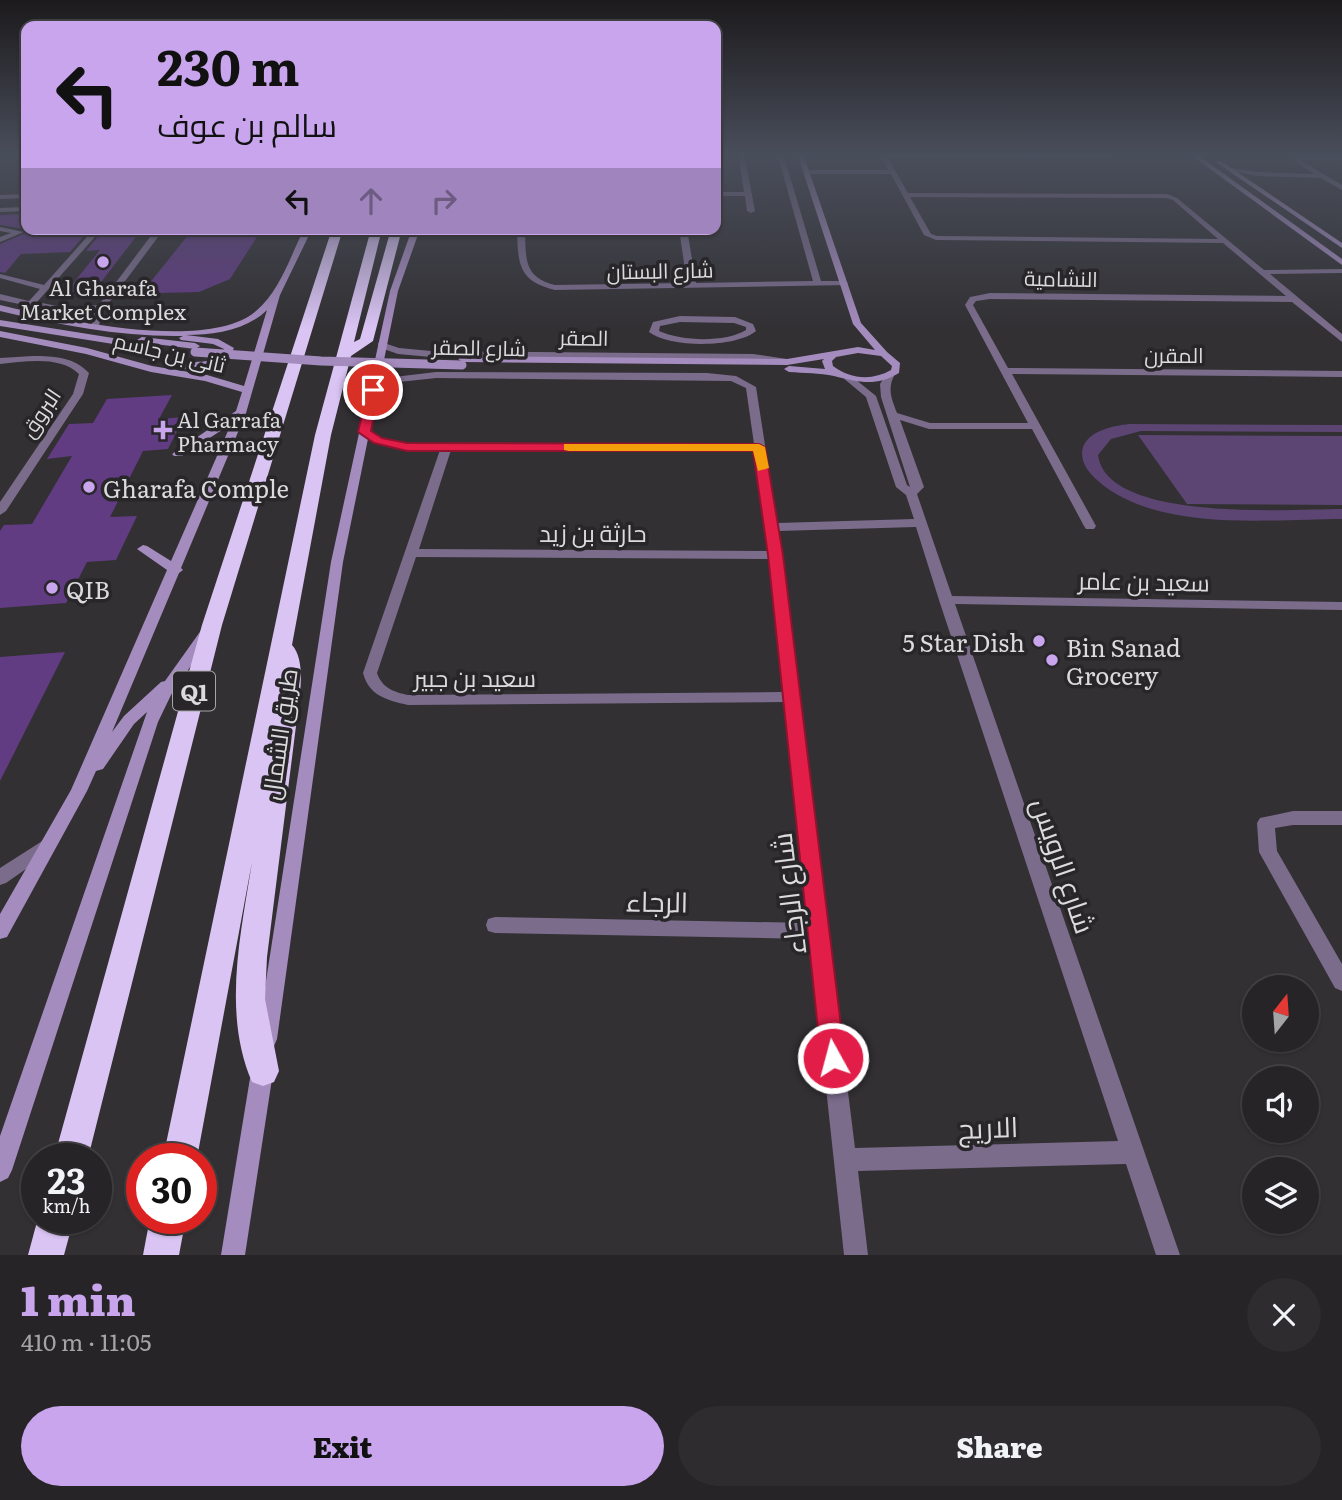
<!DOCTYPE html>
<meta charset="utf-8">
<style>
body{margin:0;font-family:Literata,Cairo,serif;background:#2e2c2e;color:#f1f3f6;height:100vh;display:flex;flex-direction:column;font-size:26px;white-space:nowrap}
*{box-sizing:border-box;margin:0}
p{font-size:23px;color:#a4a4a7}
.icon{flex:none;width:38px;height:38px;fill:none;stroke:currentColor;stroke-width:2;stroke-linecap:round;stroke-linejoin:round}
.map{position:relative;height:1255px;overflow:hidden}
.side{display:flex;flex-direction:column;background:#262426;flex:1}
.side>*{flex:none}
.guide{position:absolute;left:21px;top:21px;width:700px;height:214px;border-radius:14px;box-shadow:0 2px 5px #0004,0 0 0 2px #424143;background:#c9a5ee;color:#111;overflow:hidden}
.needle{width:46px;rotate:17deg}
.fabs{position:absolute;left:1242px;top:975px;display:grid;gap:14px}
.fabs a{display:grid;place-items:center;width:77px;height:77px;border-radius:50%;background:#262426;box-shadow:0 2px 5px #0004,0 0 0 2px #424143;font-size:35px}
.speed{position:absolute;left:21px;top:1143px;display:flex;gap:14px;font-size:35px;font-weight:700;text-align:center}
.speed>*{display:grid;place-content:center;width:91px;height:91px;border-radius:50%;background:#262426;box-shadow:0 2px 5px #0004,0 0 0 2px #424143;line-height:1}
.speed small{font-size:18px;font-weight:400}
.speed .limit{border:10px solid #d22;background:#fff;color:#111}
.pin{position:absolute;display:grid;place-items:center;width:60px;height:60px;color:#fff;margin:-30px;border:4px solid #fff;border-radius:50%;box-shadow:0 2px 7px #0007}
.me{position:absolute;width:77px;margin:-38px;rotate:353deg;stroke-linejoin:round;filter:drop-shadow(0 0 5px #0008)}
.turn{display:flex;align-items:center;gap:24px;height:147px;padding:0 21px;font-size:32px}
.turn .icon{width:91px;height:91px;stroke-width:2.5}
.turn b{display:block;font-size:49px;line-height:60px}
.lanes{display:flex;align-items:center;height:66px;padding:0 21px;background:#0003;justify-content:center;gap:35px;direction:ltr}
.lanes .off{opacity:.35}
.round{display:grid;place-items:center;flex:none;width:74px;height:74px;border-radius:37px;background:#2e2c2e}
.headline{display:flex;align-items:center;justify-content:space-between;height:119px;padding:0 21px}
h1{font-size:42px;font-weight:800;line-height:52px;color:#c9a5ee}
.primary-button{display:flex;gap:14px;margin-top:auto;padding:14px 21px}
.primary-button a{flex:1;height:80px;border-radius:42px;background:#c9a5ee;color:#111;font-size:28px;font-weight:800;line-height:80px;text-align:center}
.primary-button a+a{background:#2e2c2e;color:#f1f3f6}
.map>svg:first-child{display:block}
.green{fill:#5c4572}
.building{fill:#613c82}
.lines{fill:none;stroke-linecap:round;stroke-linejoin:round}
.street{fill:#7b6c8c;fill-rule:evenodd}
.secondary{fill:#a58cbf;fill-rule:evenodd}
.highway{fill:#dac4f4;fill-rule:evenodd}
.secondary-bridge{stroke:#a58cbf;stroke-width:9}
.route{fill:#e11d48;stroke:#92132f;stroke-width:2}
.slow{fill:#f59e0b}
.poi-dot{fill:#c9a5ee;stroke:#282629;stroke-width:2.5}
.labels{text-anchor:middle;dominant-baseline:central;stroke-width:7;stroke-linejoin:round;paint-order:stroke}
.far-street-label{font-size:21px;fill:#dbdadc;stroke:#282629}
.far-poi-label{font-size:21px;fill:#dbdadc;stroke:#282629}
.shield{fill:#282629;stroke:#a5a4a6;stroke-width:2}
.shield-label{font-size:23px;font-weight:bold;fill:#dbdadc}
.poi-label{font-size:24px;fill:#dbdadc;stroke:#282629;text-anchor:start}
.street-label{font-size:24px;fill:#dbdadc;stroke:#282629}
.near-street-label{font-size:28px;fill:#dbdadc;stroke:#282629}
</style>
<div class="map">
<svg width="1342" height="1255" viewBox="0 0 1342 1255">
<rect width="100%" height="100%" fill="#323033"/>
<g class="green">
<path d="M1129 424 1342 425V432L1141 431 1111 439 1098 455C1107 523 1292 509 1342 509V519C1268 519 1156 533 1097 480 1088 472 1079 460 1083 447 1090 430 1113 426 1129 424Z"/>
<polygon points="1138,435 1342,436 1342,505 1187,504"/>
</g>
<g class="building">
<polygon points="26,214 26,229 90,229 70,252 21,254 5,273 0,272 0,244 26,233 25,229 0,225 0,215"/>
<polygon points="104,229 142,229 91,295 62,297 100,250 86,251"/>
<polygon points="193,229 262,229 230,279 199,292 159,293 148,285"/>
<polygon points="172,395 159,419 184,417 168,449 143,451 110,517 137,516 116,560 87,562 66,603 0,608 0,531 4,525 32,524 72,456 47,459 69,424 93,423 107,399"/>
<polygon points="65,652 0,781 0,657"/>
</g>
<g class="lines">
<g class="street">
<polygon points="738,153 744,153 755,211 751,213 747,211 745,196 716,196 716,192 744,192"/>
<path d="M777 153H783L821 281H844L848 283 847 285 555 290C518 281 518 264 517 229H525C526 258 523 277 555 285L687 283 679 229H687L696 283 813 281Z"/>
<path d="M879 153 1109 155 1121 153 1110 159 888 158 908 193 1167 194 1177 198 1264 270 1342 269V273L1270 274 1342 334V342L1292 302 990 299 976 301 973 305 1008 368 1342 371V377L1012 374 1096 526 1094 529H1086L1084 526 1032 429H929L900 420 924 487 917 494 952 596 1342 602V610L955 604 1180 1255H1156L1126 1164 858 1171 868 1255H844L810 939 495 933 488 931 486 925 488 919 495 917 808 923 784 702 408 705C387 700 369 696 363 673L440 450C412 450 385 451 361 434V430H369L382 438 407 444H754L746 388 731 381 436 378 399 382 373 393 368 390 394 377 436 372 707 373 736 376 756 387 777 523 914 519 906 495 896 487 866 397 842 377 850 375 876 396 907 485 910 487 881 397 880 384 886 374 894 376C887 389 892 400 897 413L930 423H1028L965 305 970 297 990 293 1286 296 1223 243 936 240 924 235 891 174H807L804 172 807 170H888ZM910 197 1166 198 1173 200 1218 239 937 236 931 234ZM451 450H755L768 551 419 549ZM916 527 939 600 1118 1141 855 1148 778 531ZM416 557 769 559 783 692 408 695C394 692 382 688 377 673Z"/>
<polygon points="1282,153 1289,153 1294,156 1342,156 1342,160 1300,160 1342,185 1342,190 1321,178 1257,176 1228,170 1231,168 1257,172 1314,174"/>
<polygon points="26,194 26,198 0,199 0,195"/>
<polygon points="26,207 26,211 0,212 0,208"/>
<polygon points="0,227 24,232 0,242 0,237 11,233 0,231"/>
<polygon points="94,229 102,229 37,302 67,308 99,305 156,229 164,229 102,312 98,330 91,328 95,310 67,314 0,300 0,294 29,301 40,289 0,278 0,274 44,285"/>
<path d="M680 316 735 317 753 324 756 331C736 348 670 348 649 332L653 322ZM680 322 734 323 746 327V330C725 343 681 341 659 331L660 326Z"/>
<polygon points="381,342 399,348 431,351 753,354 787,359 792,362 787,365 753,360 431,357 398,354 378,347 378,343"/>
<path d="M33 356C54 356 74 357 89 373L83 394 6 511 0 515V502L73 394 79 374C59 355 25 362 0 364V358Z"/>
<polygon points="1293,811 1342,811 1342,825 1293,825 1275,828 1277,851 1342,964 1342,991 1335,988 1259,852 1257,823 1260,818"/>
<polygon points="47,838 53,840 56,845 53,850 6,883 0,885 0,868"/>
</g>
<g class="secondary">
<path d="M797 153H803L861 323 887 352 900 363 899 373C876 387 858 382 834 376 820 373 804 373 789 372L784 369 789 366 825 369 822 361 824 359 787 365 463 362 458 359 463 356 787 359 858 347 875 350 853 324ZM858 353 881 356 892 366 891 370C872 381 850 379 833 366L832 361 836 357Z"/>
<polygon points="1188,153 1195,153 1342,259 1342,265"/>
<polygon points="1217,161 1221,161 1342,243 1342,248 1217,163"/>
<path d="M304 229H312L280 295 246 413 181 568 183 570 179 573 112 732 124 716 161 682 165 681 202 629H212L214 632 171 695 158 722 12 1170 8 1178 0 1182V1136L147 712 134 724 103 769 96 771 87 791 7 937 0 939V914L71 790 167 570 137 549 143 545 147 546 171 561 231 424 182 456H174L172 454 236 411 242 392 205 381 151 372 86 354 0 337V331L87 348 152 366 207 375 244 386 267 310C247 330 214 335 186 335L218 339 234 348C226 367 195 376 177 366 192 357 213 369 224 349L213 344 181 340 179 338 183 336C121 337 60 325 0 311V305C58 319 208 353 256 311 280 291 290 257 304 229Z"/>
<polygon points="412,229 420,229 398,291 343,562 277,1039 274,1046 267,1049 260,1046 257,1039 331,562 390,291"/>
<polygon points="0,320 151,344 156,347 151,350 0,326"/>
<polygon points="142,337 195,343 200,346 195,349 139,342 137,340"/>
<polygon points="263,1056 271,1059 274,1066 245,1255 221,1255 252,1066 255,1059"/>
</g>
<g class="highway">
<polygon points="332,229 343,229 222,625 88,1158 54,1158 202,625"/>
<path d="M371 229H382L354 342 360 339 391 229H402L373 341 351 356 331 435 292 645C304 658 301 685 299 702L267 957 265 999 279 1071 274 1082 263 1086 252 1082C222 1013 241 933 252 862L197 1158H163L315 435Z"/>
<polygon points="38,1218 74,1218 64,1255 28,1255"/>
<polygon points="150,1218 186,1218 179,1255 143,1255"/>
</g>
<polyline class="secondary-bridge" points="195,352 321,361 462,365"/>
</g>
<linearGradient id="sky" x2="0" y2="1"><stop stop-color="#1c1a1c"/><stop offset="0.47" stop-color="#494e5b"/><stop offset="1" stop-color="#494e5b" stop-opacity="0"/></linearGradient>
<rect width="1342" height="329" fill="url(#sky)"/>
<polygon class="route" points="373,387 379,390 371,431 382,438 407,443 759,444 765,447 783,555 845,1058 841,1066 833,1070 824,1066 821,1058 768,555 753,451 407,451 374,443 358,432 368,390"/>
<polygon class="slow" points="564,444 759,444 765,447 769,468 758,471 753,451 569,451 564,450"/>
<g class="poi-dot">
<circle cx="103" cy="262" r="7"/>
<path d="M159.5 419.5h7v7h7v7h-7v7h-7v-7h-7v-7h7z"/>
<circle cx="89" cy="487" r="7"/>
<circle cx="52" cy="588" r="7"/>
<circle cx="1039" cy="641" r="7"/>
<circle cx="1052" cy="660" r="7"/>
</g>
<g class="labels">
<g class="far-street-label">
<text transform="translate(660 269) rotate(-1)">شارع البستان</text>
<text transform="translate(1061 277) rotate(1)">النشامية</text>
<text transform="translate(584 336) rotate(1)">الصقر</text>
<text transform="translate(479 346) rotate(1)">شارع الصقر</text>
<text transform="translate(170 351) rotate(13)">ثانى بن جاسم</text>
<text x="1174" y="353">المقرن</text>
<text transform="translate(39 412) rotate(-56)">البروق</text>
</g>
<g class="far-poi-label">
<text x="103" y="286">Al Gharafa<tspan x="103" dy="24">Market Complex</tspan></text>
<text x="177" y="418" text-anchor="start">Al Garrafa<tspan x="177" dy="24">Pharmacy</tspan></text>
</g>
<rect class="shield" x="173" y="671.5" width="42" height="39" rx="5"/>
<g class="shield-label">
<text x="194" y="691">Q1</text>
</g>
<g class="poi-label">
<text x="103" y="487">Gharafa Comple</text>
<text x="66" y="588">QIB</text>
<text x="1025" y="641" text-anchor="end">5 Star Dish</text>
<text x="1066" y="646">Bin Sanad<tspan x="1066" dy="28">Grocery</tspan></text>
</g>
<g class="street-label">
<text x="593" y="531">حارثة بن زيد</text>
<text transform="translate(1144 580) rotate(1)">سعيد بن عامر</text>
<text x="475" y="676">سعيد بن جبير</text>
<text transform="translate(278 734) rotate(-82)">طريق الشمال</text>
</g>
<g class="near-street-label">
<text transform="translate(1065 865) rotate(71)">شارع الرويس</text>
<text transform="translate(787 894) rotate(-97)">شارع الرجاء</text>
<text transform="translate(657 900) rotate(1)">الرجاء</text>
<text transform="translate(988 1126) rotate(-2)">الاريج</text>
</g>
</g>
</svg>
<div class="fabs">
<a><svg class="needle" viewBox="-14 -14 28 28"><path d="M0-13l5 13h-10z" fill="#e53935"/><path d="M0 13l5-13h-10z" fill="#a4a4a7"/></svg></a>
<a><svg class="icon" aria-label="sound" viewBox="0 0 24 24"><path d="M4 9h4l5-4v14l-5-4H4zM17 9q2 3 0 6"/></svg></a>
<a><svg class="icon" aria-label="layers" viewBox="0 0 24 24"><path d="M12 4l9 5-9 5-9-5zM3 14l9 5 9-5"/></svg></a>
</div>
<div class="speed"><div>23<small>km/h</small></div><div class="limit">30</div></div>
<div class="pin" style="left:373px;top:390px;background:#d93025"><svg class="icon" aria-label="arrive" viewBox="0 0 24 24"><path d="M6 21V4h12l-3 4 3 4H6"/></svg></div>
<svg class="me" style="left:833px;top:1058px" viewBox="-20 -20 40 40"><circle r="17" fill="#e11d48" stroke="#fff" stroke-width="3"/><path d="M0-11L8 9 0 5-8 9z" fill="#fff"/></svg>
<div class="guide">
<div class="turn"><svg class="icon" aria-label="left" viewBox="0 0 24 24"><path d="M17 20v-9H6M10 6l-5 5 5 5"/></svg><div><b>230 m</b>سالم بن عوف</div></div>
<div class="lanes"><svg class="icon" aria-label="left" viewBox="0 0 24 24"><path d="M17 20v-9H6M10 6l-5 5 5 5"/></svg><svg class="icon off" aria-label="ahead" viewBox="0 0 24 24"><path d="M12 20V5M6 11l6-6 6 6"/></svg><svg class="icon off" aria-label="right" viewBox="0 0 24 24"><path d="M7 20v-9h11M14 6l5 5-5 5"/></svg></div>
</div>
</div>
<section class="side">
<div class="headline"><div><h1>1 min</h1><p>410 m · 11:05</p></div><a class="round"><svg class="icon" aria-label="close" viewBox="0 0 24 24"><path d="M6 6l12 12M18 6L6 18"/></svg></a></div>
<div class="primary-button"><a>Exit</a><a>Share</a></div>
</section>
